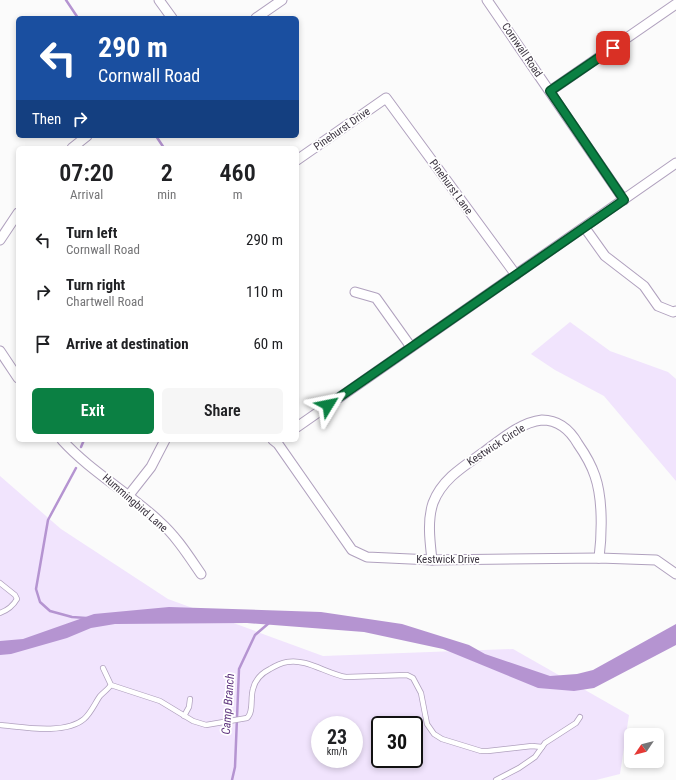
<!DOCTYPE html>
<style>
body{margin:0;font-family:"Roboto Condensed",sans-serif;background:#f6f6f6;color:#202124;height:100vh;display:flex;flex-direction:column;font-size:15px;white-space:nowrap}
*{box-sizing:border-box;margin:0}
p{font-size:13px;color:#757577}
.icon{flex:none;width:22px;height:22px;fill:none;stroke:currentColor;stroke-width:2;stroke-linecap:round;stroke-linejoin:round}
.map{position:relative;flex:1;overflow:hidden}
.side{position:absolute;left:16px;top:146px;width:283px;height:296px;display:flex;flex-direction:column;background:#fff;border-radius:6px;box-shadow:0 2px 6px #0003}
.side>*{flex:none}
.guide{position:absolute;left:16px;top:16px;width:283px;height:122px;border-radius:6px;box-shadow:0 2px 6px #0003;background:#1a4fa0;color:#fff;overflow:hidden}
.needle{width:26px;rotate:235deg}
.controls{position:absolute;left:624px;top:728px;display:grid;gap:8px}
.controls a{display:grid;place-items:center;width:40px;height:40px;border-radius:6px;background:#fff;box-shadow:0 2px 6px #0003;font-size:20px}
.speed{position:absolute;left:311px;top:716px;display:flex;gap:8px;font-size:20px;font-weight:700;text-align:center}
.speed>*{display:grid;place-content:center;width:52px;height:52px;border-radius:50%;background:#fff;box-shadow:0 2px 6px #0003;line-height:1}
.speed small{font-size:10px;font-weight:400}
.speed .limit{border:2px solid #111;border-radius:6px;background:#fff;color:#111}
.pin{position:absolute;display:grid;place-items:center;width:34px;height:34px;color:#fff;margin:-17px;border-radius:8px;box-shadow:0 2px 6px #0006}
.me{position:absolute;width:44px;margin:-22px;rotate:55deg;stroke-linejoin:round;filter:drop-shadow(0 0 3px #0008)}
.turn{display:flex;align-items:center;gap:14px;height:84px;padding:0 16px;font-size:18px}
.turn .icon{width:52px;height:52px;stroke-width:2.5}
.turn b{display:block;font-size:28px;line-height:34px}
.then{display:flex;align-items:center;height:38px;padding:0 16px;background:#0003;gap:8px;font-size:15px}
.eta{display:flex;justify-content:space-evenly;align-items:center;height:68px;text-align:center}
.eta b{font-size:24px;font-weight:600;line-height:28px}
.action{display:flex;gap:8px;margin-top:auto;padding:8px 16px}
.action a{flex:1;height:46px;border-radius:6px;background:#0b8043;color:#fff;font-size:16px;font-weight:600;line-height:46px;text-align:center}
.action a+a{background:#f6f6f6;color:#202124}
ul{padding:0;list-style:none}
li{display:flex;align-items:center;gap:12px;height:52px;padding:0 16px}
li div{flex:1}
li b{display:block;font-size:15px}
li em{font-style:normal}
.map>svg:first-child{display:block}
.green{fill:#f1e4fd;fill-rule:evenodd}
.water{fill:#b594d1}
.lines{fill:none;stroke-linecap:round;stroke-linejoin:round}
.stream{stroke:#b594d1;stroke-width:2.5}
.lane-casing{stroke:#b0a1be;stroke-width:6}
.street-casing{stroke:#b0a1be;stroke-width:11}
.lane{stroke:#fff;stroke-width:4.5}
.street{stroke:#fff;stroke-width:9}
.route-casing{stroke:#07532c;stroke-width:10}
.route{stroke:#0b8043;stroke-width:7}
.labels{text-anchor:middle;dominant-baseline:central;stroke-width:3.5;stroke-linejoin:round;paint-order:stroke}
.street-label{font-size:11px;fill:#3c3541;stroke:#fff}
.water-label{font-size:12px;font-style:italic;fill:#613780;stroke:#fff}
</style>
<div class="map">
<svg width="676" height="780" viewBox="0 0 676 780">
<rect width="100%" height="100%" fill="#fbfbfb"/>
<g class="green">
<polygon points="570,322 610,351 668,372 676,379 676,481 604,396 555,370 531,354"/>
<path d="M0 476 61 529 168 599 323 656 513 649 629 715 620 774 596 780H0ZM320 725H354V759H320ZM380 725H414V759H380Z"/>
</g>
<polygon class="water" points="169,607 321,612 402,624 469,645 485,654 550,676 577,674 593,670 676,624 676,645 594,688 574,691 538,688 443,649 364,632 247,623 115,624 91,628 67,638 11,654 0,655 0,641 23,639 94,614"/>
<g class="lines">
<g class="stream">
<polyline points="66,0 78,18"/>
<polyline points="156,136 164,148"/>
<polyline points="81,447 84,440"/>
<polyline points="76,468 48,520 36,589 40,602 50,611 72,617 86,618"/>
<polyline points="232,780 235,767 239,669 255,635 269,623"/>
</g>
<defs>
<g id="lane">
<path d="M0 583 15 595 17 599C13 606 8 610 0 613"/>
<path d="M103 668 111 685 160 701 193 721 206 725 247 718C254 712 250 698 253 689 255 680 262 673 270 669 275 666 281 663 287 662 306 658 327 674 346 677L407 675 413 678 421 693 427 724 434 734 442 739 481 751H488L532 746 542 747"/>
<polyline points="184,716 189,707 190,699"/>
<path d="M0 725C23 727 65 735 84 719 91 713 95 703 100 696 104 692 108 689 111 685"/>
<polyline points="496,780 519,768 535,757 545,743 576,723 580,717"/>
</g>
<g id="street">
<polyline points="159,0 172,18"/>
<polyline points="487,0 624,200"/>
<polyline points="256,18 282,0"/>
<polyline points="550,91 676,4"/>
<polyline points="72,148 87,136"/>
<polyline points="297,160 386,98 516,275"/>
<polyline points="585,228 605,256 644,286 658,306 673,312 676,311"/>
<polyline points="0,240 18,213"/>
<polyline points="355,292 376,298 411,347"/>
<polyline points="0,351 18,378"/>
<polyline points="297,427 676,163"/>
<path d="M62 440C90 471 128 492 159 521 176 536 188 555 201 574"/>
<polyline points="273,440 278,444 352,550 367,557 432,560 599,558 656,560 676,574"/>
<polyline points="129,495 151,467 165,440"/>
<path d="M432 560C430 542 427 521 433 503 442 479 464 466 484 452 500 440 521 422 542 420 559 420 570 430 578 444 585 454 591 464 595 476 603 499 602 534 599 558"/>
</g>
</defs>
<use href="#lane" class="lane-casing"/>
<use href="#street" class="street-casing"/>
<use href="#lane" class="lane"/>
<use href="#street" class="street"/>
</g>
<g class="lines">
<defs>
<polyline id="route" points="328,405 624,200 550,91 613,48"/>
</defs>
<use href="#route" class="route-casing"/>
<use href="#route" class="route"/>
</g>
<g class="labels">
<g class="street-label">
<text transform="translate(522 50) rotate(56)">Cornwall Road</text>
<text transform="translate(342 129) rotate(-35)">Pinehurst Drive</text>
<text transform="translate(451 187) rotate(54)">Pinehurst Lane</text>
<text transform="translate(496 445) rotate(-33)">Kestwick Circle</text>
<text transform="translate(135 503) rotate(41)">Hummingbird Lane</text>
<text x="448" y="559">Kestwick Drive</text>
</g>
<g class="water-label">
<text transform="translate(228 704) rotate(-86)">Camp Branch</text>
</g>
</g>
</svg>
<div class="controls">
<a><svg class="needle" viewBox="-14 -14 28 28"><path d="M0-13l5 13h-10z" fill="#e53935"/><path d="M0 13l5-13h-10z" fill="#757577"/></svg></a>
</div>
<div class="speed"><div>23<small>km/h</small></div><div class="limit">30</div></div>
<div class="pin" style="left:613px;top:48px;background:#d93025"><svg class="icon" aria-label="arrive" viewBox="0 0 24 24"><path d="M6 21V4h12l-3 4 3 4H6"/></svg></div>
<svg class="me" style="left:328px;top:405px" viewBox="-20 -20 40 40"><path d="M0-17L14 15 0 8-14 15z" fill="#0b8043" stroke="#fff" stroke-width="4"/></svg>
<div class="guide">
<div class="turn"><svg class="icon" aria-label="left" viewBox="0 0 24 24"><path d="M17 20v-9H6M10 6l-5 5 5 5"/></svg><div><b>290 m</b>Cornwall Road</div></div>
<div class="then">Then<svg class="icon" aria-label="right" viewBox="0 0 24 24"><path d="M7 20v-9h11M14 6l5 5-5 5"/></svg></div>
</div>
<section class="side">
<div class="eta">
<div><b>07:20</b><p>Arrival</p></div>
<div><b>2</b><p>min</p></div>
<div><b>460</b><p>m</p></div>
</div>
<ul>
<li><svg class="icon" aria-label="left" viewBox="0 0 24 24"><path d="M17 20v-9H6M10 6l-5 5 5 5"/></svg><div><b>Turn left</b><p>Cornwall Road</p></div><em>290 m</em></li>
<li><svg class="icon" aria-label="right" viewBox="0 0 24 24"><path d="M7 20v-9h11M14 6l5 5-5 5"/></svg><div><b>Turn right</b><p>Chartwell Road</p></div><em>110 m</em></li>
<li><svg class="icon" aria-label="arrive" viewBox="0 0 24 24"><path d="M6 21V4h12l-3 4 3 4H6"/></svg><div><b>Arrive at destination</b></div><em>60 m</em></li>
</ul>
<div class="action"><a>Exit</a><a>Share</a></div>
</section>
</div>
